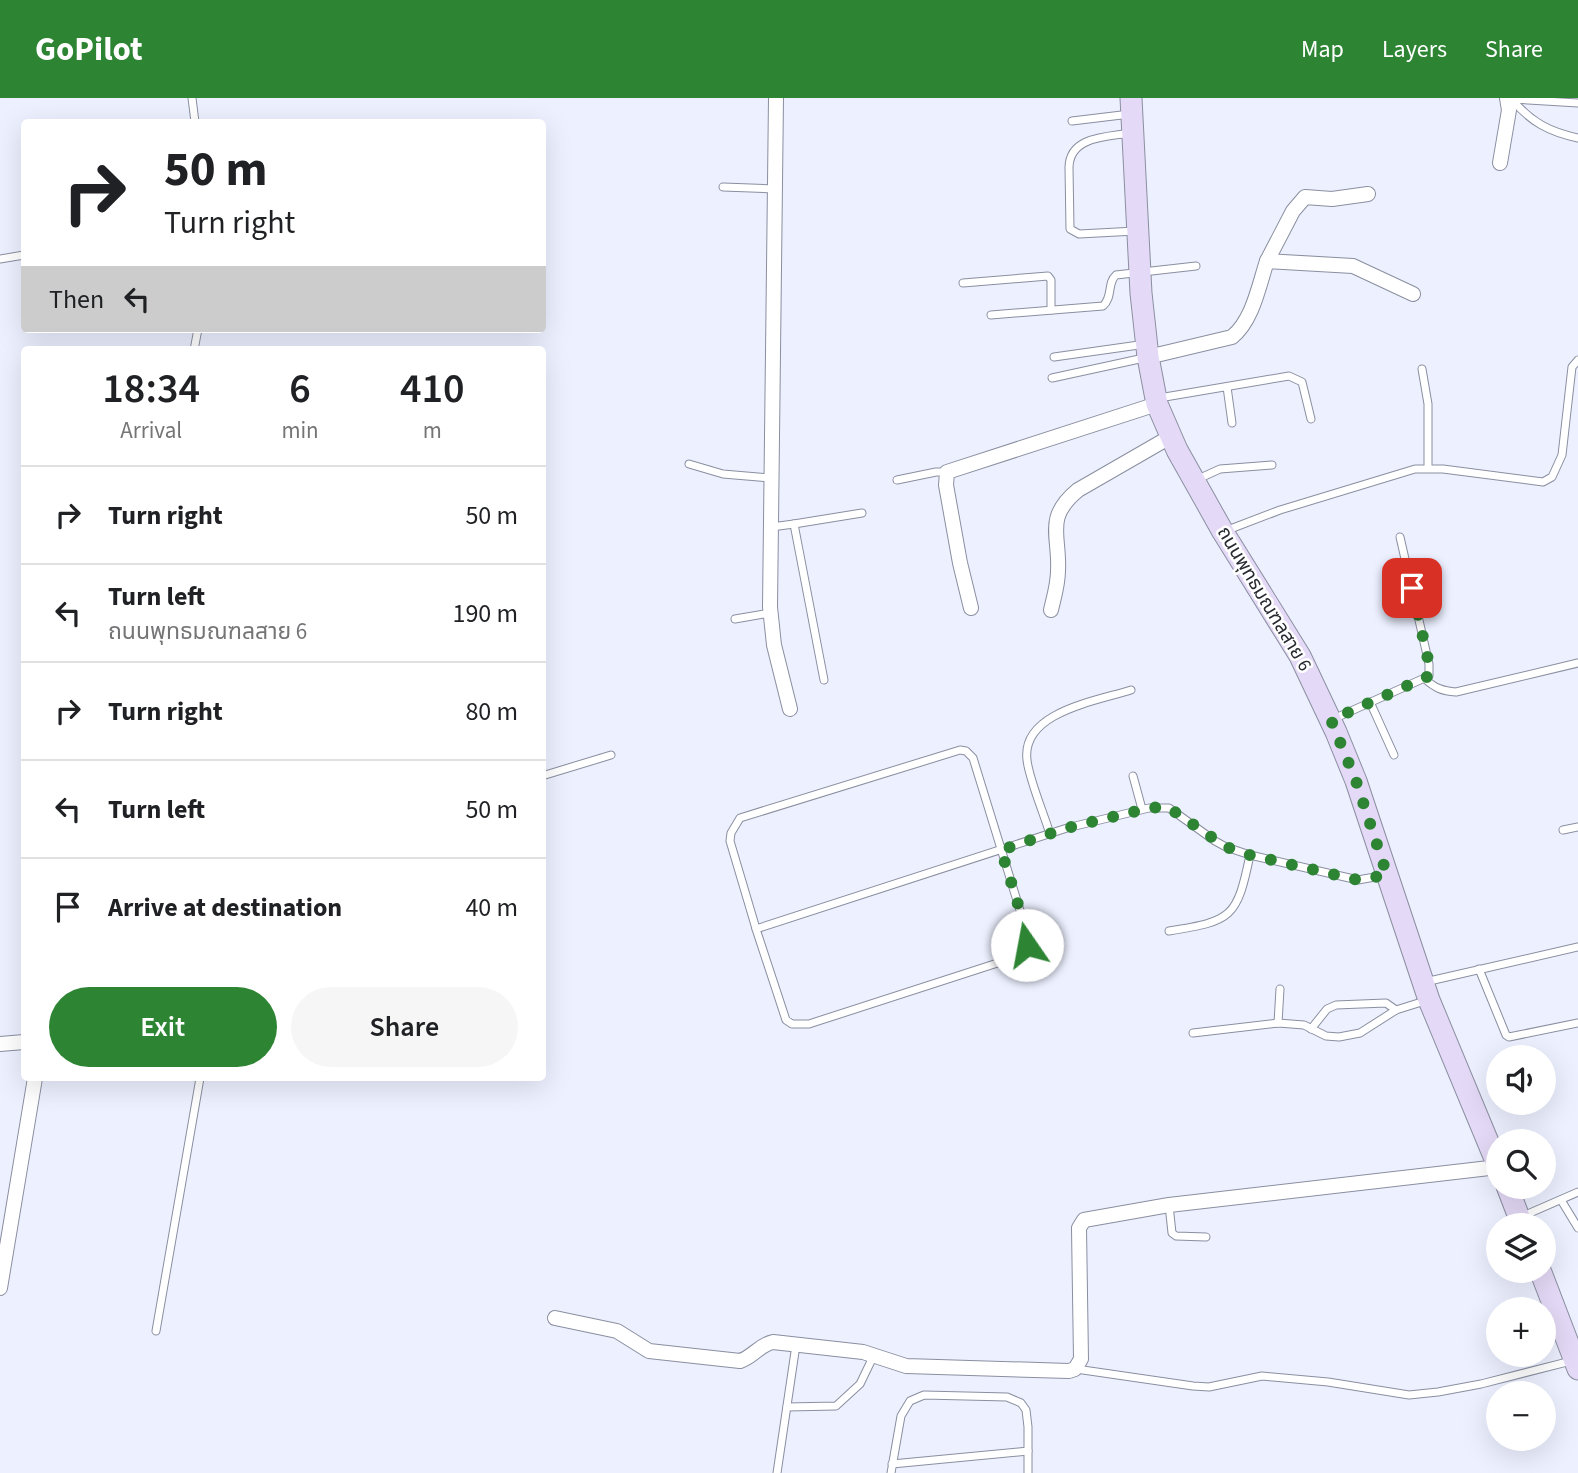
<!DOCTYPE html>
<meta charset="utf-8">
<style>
body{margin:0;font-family:"Source Sans 3","Noto Sans Thai",sans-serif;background:#f6f6f6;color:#202124;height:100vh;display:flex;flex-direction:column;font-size:26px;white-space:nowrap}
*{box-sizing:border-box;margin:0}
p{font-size:23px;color:#757577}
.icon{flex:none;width:38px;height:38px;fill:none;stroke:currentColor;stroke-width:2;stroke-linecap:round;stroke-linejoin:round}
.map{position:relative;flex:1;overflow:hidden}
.details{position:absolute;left:21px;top:248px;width:525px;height:735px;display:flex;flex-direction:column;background:#fff;border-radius:7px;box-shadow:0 7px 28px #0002}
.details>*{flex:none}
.hud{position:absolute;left:21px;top:21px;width:525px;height:214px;border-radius:7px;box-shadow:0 7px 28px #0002;background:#fff;color:#202124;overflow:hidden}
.controls{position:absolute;left:1486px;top:947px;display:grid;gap:14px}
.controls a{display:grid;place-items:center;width:70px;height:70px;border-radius:50%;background:#fff;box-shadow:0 7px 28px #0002;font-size:35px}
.pin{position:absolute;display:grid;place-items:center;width:60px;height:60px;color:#fff;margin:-30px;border-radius:14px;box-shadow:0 4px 10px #0006}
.me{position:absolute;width:77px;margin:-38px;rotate:348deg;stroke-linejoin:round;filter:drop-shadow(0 0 5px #0008)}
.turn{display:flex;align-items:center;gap:24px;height:147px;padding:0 28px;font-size:32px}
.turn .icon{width:91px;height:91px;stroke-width:2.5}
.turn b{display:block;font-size:49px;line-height:60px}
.then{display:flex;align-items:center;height:66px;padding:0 28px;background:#0003;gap:14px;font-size:26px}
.eta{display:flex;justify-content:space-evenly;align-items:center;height:119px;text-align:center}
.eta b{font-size:42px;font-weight:600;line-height:49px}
.cta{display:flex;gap:14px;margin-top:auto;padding:14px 28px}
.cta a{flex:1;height:80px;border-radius:42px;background:#2d8433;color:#fff;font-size:28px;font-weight:600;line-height:80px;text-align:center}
.cta a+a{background:#f6f6f6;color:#202124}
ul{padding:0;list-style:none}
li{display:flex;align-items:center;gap:21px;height:98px;padding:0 28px;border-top:2px solid #e0e0e0}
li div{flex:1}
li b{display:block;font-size:26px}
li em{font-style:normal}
header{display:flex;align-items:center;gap:42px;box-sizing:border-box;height:98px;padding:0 35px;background:#2d8433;color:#fff}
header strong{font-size:33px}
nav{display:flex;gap:38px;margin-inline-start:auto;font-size:24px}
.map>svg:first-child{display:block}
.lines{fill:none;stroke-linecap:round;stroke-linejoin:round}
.service-casing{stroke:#8a8fa0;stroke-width:9}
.minor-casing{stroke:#8a8fa0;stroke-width:16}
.secondary-casing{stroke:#8a8fa0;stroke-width:23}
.service{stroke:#fff;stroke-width:7}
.minor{stroke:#fff;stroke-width:14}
.secondary{stroke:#e4d9f6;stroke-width:21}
.route{stroke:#2d8433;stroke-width:12;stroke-dasharray:0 21.6}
.labels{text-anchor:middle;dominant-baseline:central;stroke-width:5;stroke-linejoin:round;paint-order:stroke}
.street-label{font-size:19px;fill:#282a31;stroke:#fff}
</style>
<header>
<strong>GoPilot</strong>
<nav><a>Map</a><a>Layers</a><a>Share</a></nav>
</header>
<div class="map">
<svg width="1578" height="1375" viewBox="0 0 1578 1375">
<rect width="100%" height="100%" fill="#ecf0ff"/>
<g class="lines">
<defs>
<g id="service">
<polyline points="192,0 195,24"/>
<path d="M1512 1C1530 24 1550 34 1578 40"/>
<polyline points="1512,1 1578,5"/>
<polyline points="1072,23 1130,16"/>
<path d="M1130 35C1107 39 1070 38 1069 69L1070 131 1079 136 1136 133"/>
<polyline points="723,89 775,91"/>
<polyline points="0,161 24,157"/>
<polyline points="963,185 1048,178 1051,182 1051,212"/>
<path d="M991 217 1103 208C1113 199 1107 185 1116 177L1196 168"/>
<polyline points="194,252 198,231"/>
<polyline points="1054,259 1146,246"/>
<polyline points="1422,271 1428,306 1428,370"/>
<polyline points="1052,280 1144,260"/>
<polyline points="1227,289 1232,325"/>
<polyline points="1159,300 1289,278 1302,284 1311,321"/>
<polyline points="689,366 723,376 770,380"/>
<polyline points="1198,381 1220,371 1272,367"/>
<polyline points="897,382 936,374 946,374"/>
<polyline points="794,426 862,415"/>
<polyline points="771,429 794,426 824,582"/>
<polyline points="1225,433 1280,412 1415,371 1443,371 1543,384 1552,379 1562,357 1572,269 1578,262"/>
<polyline points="735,521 770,515"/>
<path d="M1425 581C1435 590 1442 593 1456 594L1578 565"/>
<polyline points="1370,604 1394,657"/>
<polyline points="1331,622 1429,578 1429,566 1400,439"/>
<path d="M960 652 966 653 973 660 1027 835C1027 849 1025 853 1013 860L809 926H792L786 922 757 834 730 743 731 735 740 720Z"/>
<polyline points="542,678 611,657"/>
<polyline points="1133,678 1142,711"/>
<polyline points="1563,732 1578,729"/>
<path d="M1050 736C1044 716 1029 681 1027 662 1021 614 1097 603 1131 592"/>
<polyline points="756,831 1067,730 1149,710 1169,710 1215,743 1226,749 1250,757 1358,782 1386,777"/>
<path d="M1169 833C1232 823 1237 820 1250 757"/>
<polyline points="1479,871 1506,937 1509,939 1578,925"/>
<polyline points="1425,884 1578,849"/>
<polyline points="1278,925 1280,891"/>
<polyline points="1311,931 1327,911 1336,907 1386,905 1396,912"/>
<polyline points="1193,935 1278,925 1304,927 1326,938 1339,939 1360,935 1396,912 1428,902"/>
<polyline points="1561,1102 1578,1130"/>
<polyline points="1169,1107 1172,1135 1176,1138 1206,1139"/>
<polyline points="1523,1118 1578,1094"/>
<polyline points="156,1233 200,980"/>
<polyline points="1076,1271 1193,1288 1209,1289 1262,1278 1328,1284 1409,1297 1438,1294 1481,1286 1571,1263"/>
<polyline points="787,1309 836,1308 860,1286 874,1257"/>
<polyline points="892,1366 1028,1353"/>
<polyline points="777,1375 796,1247"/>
<polyline points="891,1375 901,1318 910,1303 924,1297 1007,1299 1021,1305 1026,1312 1028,1329 1028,1375"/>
</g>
<g id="minor">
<polyline points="776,0 770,509 774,547 790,611"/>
<polyline points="1500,65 1509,12 1507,0"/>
<polyline points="1267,163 1293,113 1305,99 1332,101 1368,96"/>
<path d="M1148 259 1232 239C1253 222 1259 187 1267 163L1353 168 1413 196"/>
<polyline points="971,510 960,465 946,387 947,374 1157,306"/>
<path d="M1051 512C1054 499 1058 486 1058 473 1060 437 1044 420 1078 392L1170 339"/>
<polyline points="0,946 24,944"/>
<polyline points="0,1190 35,980"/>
<path d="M555 1220 617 1233 649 1253 740 1263C753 1259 759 1247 773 1244L863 1254 906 1268 1069 1273 1075 1271 1081 1261 1079 1130 1084 1122 1169 1107 1498 1069"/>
</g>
<g id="secondary">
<polyline points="1131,0 1141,195 1148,259 1157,306 1177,352 1223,434 1300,558 1336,634 1356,683 1429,902 1498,1068"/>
<polyline points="1507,1088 1522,1127"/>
<polyline points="1540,1172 1578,1271"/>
</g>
</defs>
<use href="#service" class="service-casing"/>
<use href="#minor" class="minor-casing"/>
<use href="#secondary" class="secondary-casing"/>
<use href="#service" class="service"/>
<use href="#minor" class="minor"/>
<use href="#secondary" class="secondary"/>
</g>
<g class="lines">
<polyline class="route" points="1027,847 1027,835 1001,752 1067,730 1149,710 1162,709 1169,710 1226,749 1250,757 1358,782 1387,777 1356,683 1331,622 1429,578 1429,566 1412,490"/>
</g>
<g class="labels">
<g class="street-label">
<text transform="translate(1264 501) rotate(59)">ถนนพุทธมณฑลสาย 6</text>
</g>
</g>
</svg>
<div class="controls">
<a><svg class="icon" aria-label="sound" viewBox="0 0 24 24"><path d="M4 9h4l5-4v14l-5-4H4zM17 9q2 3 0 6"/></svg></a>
<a><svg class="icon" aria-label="search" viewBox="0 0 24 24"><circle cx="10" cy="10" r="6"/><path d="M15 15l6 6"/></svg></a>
<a><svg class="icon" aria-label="layers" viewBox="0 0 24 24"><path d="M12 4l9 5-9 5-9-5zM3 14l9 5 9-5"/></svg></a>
<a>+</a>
<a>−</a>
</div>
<div class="pin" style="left:1412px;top:490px;background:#d93025"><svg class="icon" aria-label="arrive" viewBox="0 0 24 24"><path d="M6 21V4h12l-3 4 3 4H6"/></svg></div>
<svg class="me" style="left:1027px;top:847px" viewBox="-20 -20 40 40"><circle r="19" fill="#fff"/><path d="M0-13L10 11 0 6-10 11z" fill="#2d8433"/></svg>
<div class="hud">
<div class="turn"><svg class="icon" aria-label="right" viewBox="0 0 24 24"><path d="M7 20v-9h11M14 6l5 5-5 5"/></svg><div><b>50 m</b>Turn right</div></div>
<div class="then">Then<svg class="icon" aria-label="left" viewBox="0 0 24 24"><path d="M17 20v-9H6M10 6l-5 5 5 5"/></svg></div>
</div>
<section class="details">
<div class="eta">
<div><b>18:34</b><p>Arrival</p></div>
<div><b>6</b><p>min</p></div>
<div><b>410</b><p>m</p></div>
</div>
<ul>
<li><svg class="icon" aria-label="right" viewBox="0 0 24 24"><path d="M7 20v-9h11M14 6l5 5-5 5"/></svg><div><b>Turn right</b></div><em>50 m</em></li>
<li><svg class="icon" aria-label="left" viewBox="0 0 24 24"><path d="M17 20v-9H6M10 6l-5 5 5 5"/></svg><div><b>Turn left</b><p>ถนนพุทธมณฑลสาย 6</p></div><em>190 m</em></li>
<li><svg class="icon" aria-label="right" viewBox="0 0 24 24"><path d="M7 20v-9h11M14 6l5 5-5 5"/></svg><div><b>Turn right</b></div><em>80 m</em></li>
<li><svg class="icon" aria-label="left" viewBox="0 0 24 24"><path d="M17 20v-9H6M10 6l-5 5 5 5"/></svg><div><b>Turn left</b></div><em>50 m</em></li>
<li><svg class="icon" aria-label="arrive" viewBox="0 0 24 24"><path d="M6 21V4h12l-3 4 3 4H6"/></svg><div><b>Arrive at destination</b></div><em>40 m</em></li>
</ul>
<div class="cta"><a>Exit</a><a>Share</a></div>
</section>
</div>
